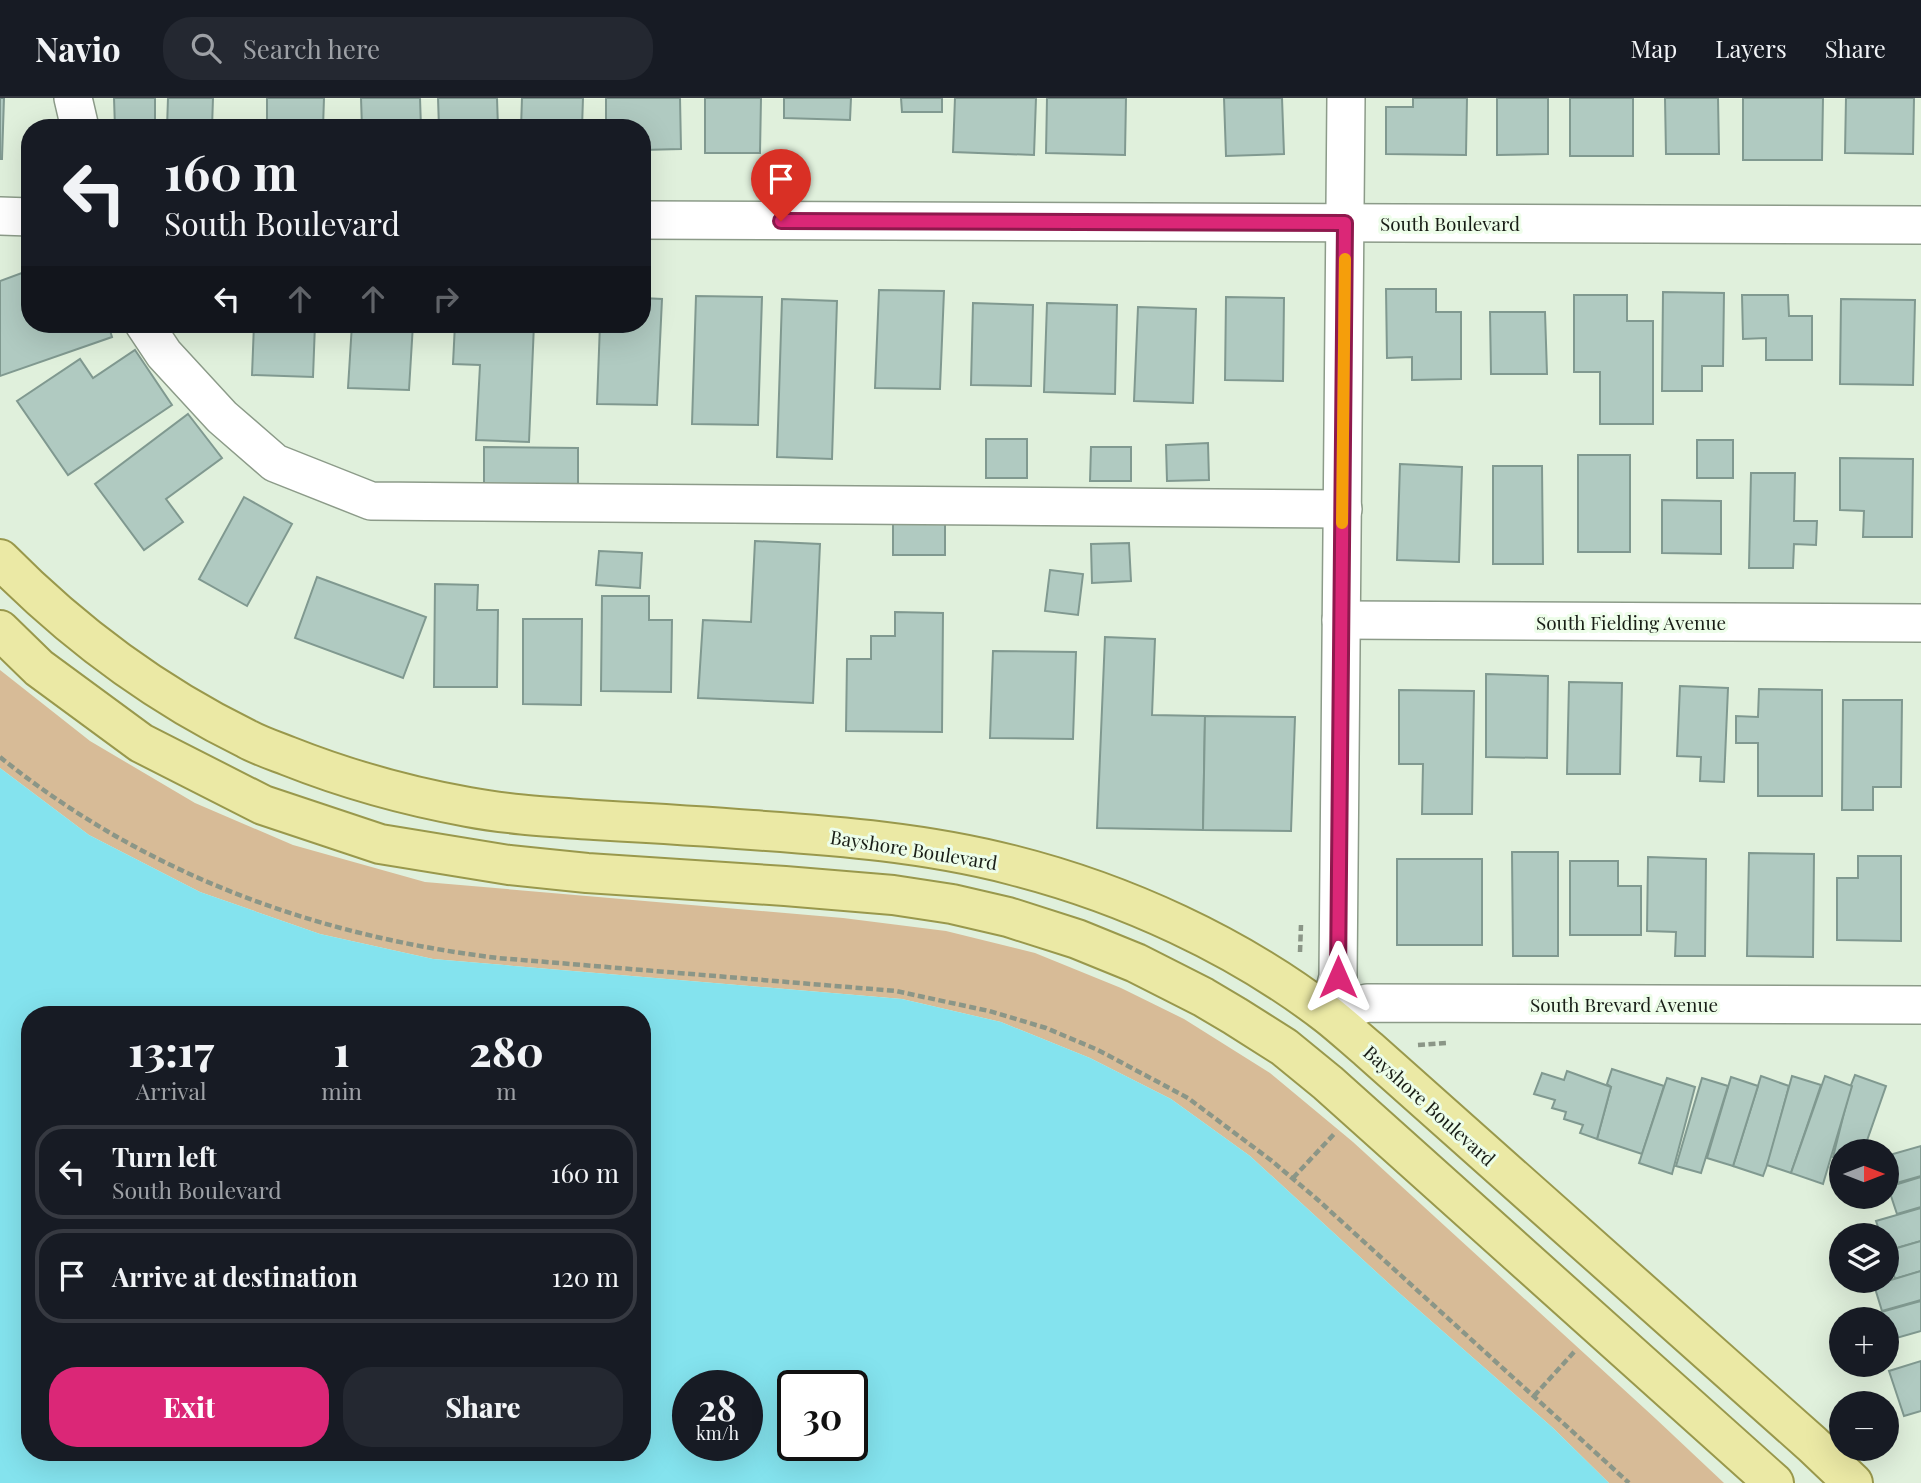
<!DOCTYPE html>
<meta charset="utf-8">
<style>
body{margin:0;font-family:"Playfair Display",serif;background:#242831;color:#f1f3f6;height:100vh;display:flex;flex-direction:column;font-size:26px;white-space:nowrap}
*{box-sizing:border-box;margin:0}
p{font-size:23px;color:#9ea1a6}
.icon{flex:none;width:38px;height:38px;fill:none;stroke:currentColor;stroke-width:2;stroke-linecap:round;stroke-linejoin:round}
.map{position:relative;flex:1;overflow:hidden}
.drawer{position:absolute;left:21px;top:908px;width:630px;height:455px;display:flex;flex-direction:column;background:#171b24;border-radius:28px;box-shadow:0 7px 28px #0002}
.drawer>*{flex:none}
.guide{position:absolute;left:21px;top:21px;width:630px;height:214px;border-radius:28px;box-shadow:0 7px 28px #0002;background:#171b24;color:#f1f3f6;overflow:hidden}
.needle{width:46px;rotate:90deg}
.controls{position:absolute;left:1829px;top:1041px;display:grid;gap:14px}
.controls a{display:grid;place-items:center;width:70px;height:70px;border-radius:50%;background:#171b24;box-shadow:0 7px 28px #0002;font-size:35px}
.speed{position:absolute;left:672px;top:1272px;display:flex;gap:14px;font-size:35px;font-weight:700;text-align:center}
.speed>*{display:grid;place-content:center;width:91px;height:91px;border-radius:50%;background:#171b24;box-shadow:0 7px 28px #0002;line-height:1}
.speed small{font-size:18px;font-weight:400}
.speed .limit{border:4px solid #111;border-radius:10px;background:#fff;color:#111}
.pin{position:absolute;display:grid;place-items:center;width:60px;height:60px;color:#fff;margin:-72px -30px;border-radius:50% 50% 50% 0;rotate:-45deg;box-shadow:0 0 7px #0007}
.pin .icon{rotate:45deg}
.me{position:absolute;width:77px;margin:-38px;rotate:0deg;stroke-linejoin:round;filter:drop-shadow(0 0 5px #0008)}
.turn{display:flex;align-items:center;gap:24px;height:147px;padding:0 28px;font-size:32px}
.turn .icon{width:91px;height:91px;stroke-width:2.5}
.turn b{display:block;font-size:49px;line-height:60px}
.lanes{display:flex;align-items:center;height:66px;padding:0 28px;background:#0003;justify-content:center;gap:35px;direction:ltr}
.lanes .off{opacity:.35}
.eta{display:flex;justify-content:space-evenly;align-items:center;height:119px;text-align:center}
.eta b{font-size:42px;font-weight:800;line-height:49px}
.button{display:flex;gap:14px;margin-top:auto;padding:14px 28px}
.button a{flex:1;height:80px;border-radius:28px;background:#db2777;color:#fff;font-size:28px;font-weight:800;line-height:80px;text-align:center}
.button a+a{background:#242831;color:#f1f3f6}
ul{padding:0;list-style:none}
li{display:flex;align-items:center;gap:21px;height:94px;margin:0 14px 10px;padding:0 14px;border:4px solid #363941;border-radius:28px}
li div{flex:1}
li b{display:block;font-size:26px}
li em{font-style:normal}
header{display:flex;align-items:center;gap:42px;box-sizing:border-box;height:98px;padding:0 35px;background:#171b24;border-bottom:2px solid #363941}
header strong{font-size:33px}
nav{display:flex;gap:38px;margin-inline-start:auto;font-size:24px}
.search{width:490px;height:63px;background:#242831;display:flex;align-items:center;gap:18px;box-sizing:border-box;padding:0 24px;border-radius:28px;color:#9ea1a6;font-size:26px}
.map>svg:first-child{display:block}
.green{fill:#d7bb97}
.water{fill:#84e3ee;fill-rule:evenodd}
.building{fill:#b0cac1;stroke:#809990;stroke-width:2}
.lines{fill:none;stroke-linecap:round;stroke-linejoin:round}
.minor-casing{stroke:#8c9b89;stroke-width:40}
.major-casing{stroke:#99984c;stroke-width:42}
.path{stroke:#8b9687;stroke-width:4.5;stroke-dasharray:7 3.5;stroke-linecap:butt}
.minor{stroke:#fff;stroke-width:37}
.major{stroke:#ebe9a5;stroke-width:38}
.route-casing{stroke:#8e194d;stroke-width:18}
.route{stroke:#db2777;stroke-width:12}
.slow{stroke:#f59e0b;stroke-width:12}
.labels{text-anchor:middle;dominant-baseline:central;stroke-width:6;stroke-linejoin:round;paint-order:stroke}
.street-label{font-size:19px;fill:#181d16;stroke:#edfde9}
</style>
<header>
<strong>Navio</strong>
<div class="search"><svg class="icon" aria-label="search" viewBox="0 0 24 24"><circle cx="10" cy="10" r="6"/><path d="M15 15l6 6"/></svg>Search here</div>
<nav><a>Map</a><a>Layers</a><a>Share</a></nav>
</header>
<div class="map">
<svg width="1921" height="1385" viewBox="0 0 1921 1385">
<rect width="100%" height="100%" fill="#e0f0dc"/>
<polygon class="green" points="0,572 90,643 195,705 293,747 425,784 843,820 946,833 1035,855 1121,890 1184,921 1270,975 1353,1044 1656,1321 1724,1385 1609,1385 1553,1330 1397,1193 1250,1058 1171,1001 1090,960 1001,924 902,901 433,861 320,836 200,794 89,737 0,670"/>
<path class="water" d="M0 670 89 737 200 794 320 836 433 861 902 901 1001 924 1090 960 1171 1001 1250 1058 1397 1193 1553 1330 1609 1385H0ZM30 917H642V1354H30ZM688 1288H747V1348H688ZM852 1288V1348H793V1288Z"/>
<g class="building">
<polygon points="0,0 4,0 2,61 0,61"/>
<polygon points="114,0 155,0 155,30 115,30"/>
<polygon points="168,0 213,0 212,30 167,30"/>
<polygon points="267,0 324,0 323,30 267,30"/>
<polygon points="361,0 420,0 421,30 362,30"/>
<polygon points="438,0 497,0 498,30 439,30"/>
<polygon points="522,0 583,0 582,30 521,30"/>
<polygon points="606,0 680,0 681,51 642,52 642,30 606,30"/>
<polygon points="705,0 761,0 760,55 705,55"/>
<polygon points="784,0 851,0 850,22 784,20"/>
<polygon points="901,0 942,0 942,14 902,14"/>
<polygon points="955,0 1036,0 1034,57 953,54"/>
<polygon points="1047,0 1126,0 1125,57 1046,55"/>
<polygon points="1224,0 1282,0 1284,56 1226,58"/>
<polygon points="1413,0 1467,0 1466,57 1386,56 1386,9 1413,9"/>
<polygon points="1497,0 1548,0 1548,56 1497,57"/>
<rect x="1570" y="0" width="63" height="58"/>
<polygon points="1665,0 1718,0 1719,56 1666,56"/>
<polygon points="1743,0 1823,0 1822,62 1743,62"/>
<polygon points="1846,0 1914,0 1913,56 1845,55"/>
<polygon points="30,172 30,226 108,226 112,239 0,278 0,183"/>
<polygon points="1386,191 1436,191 1436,214 1461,214 1461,281 1412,282 1412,259 1387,260"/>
<polygon points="879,192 944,193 940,291 875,290"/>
<polygon points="1663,194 1724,195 1723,268 1702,268 1702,293 1662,293"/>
<polygon points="1574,197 1627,197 1627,223 1653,223 1653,326 1600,326 1600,274 1574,274"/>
<polygon points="1742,197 1788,197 1789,218 1812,218 1812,262 1766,262 1766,240 1743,241"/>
<polygon points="696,198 762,199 758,327 692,326"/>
<polygon points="1226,199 1284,200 1283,283 1225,282"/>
<polygon points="642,200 662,201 657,307 597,306 600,226 642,226"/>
<polygon points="782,201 837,203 832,361 777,359"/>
<polygon points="1841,201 1915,202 1913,287 1840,286"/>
<polygon points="973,205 1033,207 1031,288 971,287"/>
<polygon points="1047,205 1117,207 1115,296 1044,294"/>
<polygon points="1138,209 1196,211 1193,305 1134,303"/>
<polygon points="1490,214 1545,214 1547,276 1491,276"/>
<polygon points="254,226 315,226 313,279 252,277"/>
<polygon points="352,226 413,226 409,292 348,290"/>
<polygon points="455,226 534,226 529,344 476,342 480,267 453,266"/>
<polygon points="135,252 172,307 68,377 17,303 80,261 93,280"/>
<polygon points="188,316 222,360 166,401 183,424 144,452 95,386"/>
<rect x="986" y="341" width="41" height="39"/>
<rect x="1697" y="342" width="36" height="38"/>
<polygon points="1208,345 1209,382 1167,383 1166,347"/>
<polygon points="484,349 578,350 578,393 484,392"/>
<polygon points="1091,349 1131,349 1131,383 1090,383"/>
<rect x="1578" y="357" width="52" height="97"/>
<polygon points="1840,360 1913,361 1912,439 1863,439 1864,413 1840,412"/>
<polygon points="1400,366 1462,369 1459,464 1397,462"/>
<polygon points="1493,368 1542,368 1543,466 1493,466"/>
<polygon points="1751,375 1795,375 1794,423 1817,423 1816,447 1794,446 1793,470 1749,470"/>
<polygon points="244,399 292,426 247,508 199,481"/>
<polygon points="1662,402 1721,403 1721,456 1662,455"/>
<polygon points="893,417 945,418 945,457 893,457"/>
<polygon points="755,443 820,446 813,605 698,600 703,522 751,524"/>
<polygon points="1129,445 1131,483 1092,485 1091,446"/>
<polygon points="599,453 642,455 640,490 596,487"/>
<polygon points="1050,472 1083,476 1078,517 1045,513"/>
<polygon points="317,479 426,519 403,580 295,540"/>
<polygon points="435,486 478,487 477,512 498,512 497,589 434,589"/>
<polygon points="602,498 649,498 649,522 672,522 671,594 601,593"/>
<polygon points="895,514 943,515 942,634 846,633 847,561 871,561 871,538 895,538"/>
<polygon points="523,521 582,521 581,607 523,606"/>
<polygon points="1105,539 1155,541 1152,617 1205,618 1203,732 1097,730"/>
<polygon points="993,553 1076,554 1073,641 990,640"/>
<polygon points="1486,576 1548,578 1547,660 1486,659"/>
<polygon points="1569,584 1622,585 1620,676 1567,676"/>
<polygon points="1680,588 1728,590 1724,684 1700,683 1701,659 1677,658"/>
<polygon points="1759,591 1822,592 1822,698 1758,698 1758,645 1736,645 1736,618 1758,619"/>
<polygon points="1399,592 1474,593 1472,716 1422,716 1423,666 1399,666"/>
<polygon points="1843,602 1902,602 1901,689 1873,689 1873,712 1842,712"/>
<polygon points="1205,618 1295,619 1291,733 1203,732"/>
<polygon points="1512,754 1558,754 1558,858 1513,858"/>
<polygon points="1749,755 1814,756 1813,859 1747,858"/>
<polygon points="1858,758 1901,758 1901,843 1837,842 1837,780 1858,780"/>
<polygon points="1648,759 1706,761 1705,858 1675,858 1676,834 1647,833"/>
<rect x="1397" y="761" width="85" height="86"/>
<polygon points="1570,763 1618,763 1618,788 1641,788 1641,837 1570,837"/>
<polygon points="1612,971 1664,988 1642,1056 1597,1041 1611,989 1607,986"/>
<polygon points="1567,973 1611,989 1597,1041 1580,1035 1583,1027 1564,1021 1566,1014 1552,1010 1555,1002 1534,996 1542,975 1564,982"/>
<polygon points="1855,977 1886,988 1863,1054 1841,1054 1841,1061 1833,1059 1851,987"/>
<polygon points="1761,978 1789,988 1770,1059 1763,1078 1733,1068"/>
<polygon points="1792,978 1821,987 1791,1075 1767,1067"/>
<polygon points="1825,978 1852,988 1823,1086 1791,1075"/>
<polygon points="1731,979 1758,988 1733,1068 1707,1060"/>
<polygon points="1667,980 1695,989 1672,1076 1639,1065"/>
<polygon points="1702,980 1728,988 1701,1075 1676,1068"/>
<polygon points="1921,1048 1921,1078 1886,1088 1886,1058"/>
<polygon points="1921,1079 1921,1109 1897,1116 1888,1089"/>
<polygon points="1921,1110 1921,1143 1886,1153 1886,1138 1881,1138 1876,1123"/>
<polygon points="1921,1143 1921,1173 1895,1181 1887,1153"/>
<polygon points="1921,1173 1921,1202 1882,1213 1874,1187"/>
<polygon points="1921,1203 1921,1233 1886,1243 1886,1222 1875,1222 1874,1216"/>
<polygon points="1921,1263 1921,1313 1904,1318 1889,1273"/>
</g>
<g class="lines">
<defs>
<g id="minor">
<polyline points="73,0 80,30"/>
<polyline points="0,118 30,119"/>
<polyline points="642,122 1921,127"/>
<polyline points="144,226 164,256 222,319 275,365 371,403 1343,411"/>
<polyline points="1341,522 1921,525"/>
<polyline points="1328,917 1338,879 1346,0"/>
<polyline points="1328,917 1367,905 1921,907"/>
</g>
<g id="major">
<path d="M0 461C72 534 155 596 247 641 260 648 275 653 288 658 346 681 407 698 468 709 510 717 553 719 595 722 648 725 700 728 752 732 839 738 927 745 1012 767 1123 795 1237 847 1328 917 1342 928 1355 940 1368 951L1812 1346 1853 1385"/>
<polyline points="0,532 39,570 141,645 263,707 380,746 509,767 587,775 785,788 893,797 952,806 1008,819 1077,841 1136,865 1203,899 1235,918 1284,949 1328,985 1774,1385"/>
</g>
</defs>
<use href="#minor" class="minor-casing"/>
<use href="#major" class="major-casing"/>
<g class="path">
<path d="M0 659C145 776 315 838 498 860L896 893 989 913 1046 930 1098 952 1188 1000 1272 1063 1318 1102 1629 1385"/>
<polyline points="1300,854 1301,827"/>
<polyline points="1418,947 1446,945"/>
<polyline points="1293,1080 1335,1035"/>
<polyline points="1534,1298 1574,1254"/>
</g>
<use href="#minor" class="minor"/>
<use href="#major" class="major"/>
</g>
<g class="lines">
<defs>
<polyline id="route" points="781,123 1345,125 1338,879"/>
</defs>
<use href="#route" class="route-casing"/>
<use href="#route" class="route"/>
<polyline class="slow" points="1342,425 1345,161"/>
</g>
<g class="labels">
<g class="street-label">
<text x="1450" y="125">South Boulevard</text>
<text x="1631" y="524">South Fielding Avenue</text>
<text transform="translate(914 751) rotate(9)">Bayshore Boulevard</text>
<text x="1624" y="906">South Brevard Avenue</text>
<text transform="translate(1430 1007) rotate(42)">Bayshore Boulevard</text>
</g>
</g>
</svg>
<div class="controls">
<a><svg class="needle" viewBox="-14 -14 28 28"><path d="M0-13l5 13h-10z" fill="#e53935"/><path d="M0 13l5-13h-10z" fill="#9ea1a6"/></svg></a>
<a><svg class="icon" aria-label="layers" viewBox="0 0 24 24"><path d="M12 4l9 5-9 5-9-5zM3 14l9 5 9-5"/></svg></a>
<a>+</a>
<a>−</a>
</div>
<div class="speed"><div>28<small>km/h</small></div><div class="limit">30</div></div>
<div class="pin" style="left:781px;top:123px;background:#d93025"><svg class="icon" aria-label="arrive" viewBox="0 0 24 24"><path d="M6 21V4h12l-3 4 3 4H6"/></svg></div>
<svg class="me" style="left:1338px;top:879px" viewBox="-20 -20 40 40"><path d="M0-17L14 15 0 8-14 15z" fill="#db2777" stroke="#fff" stroke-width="4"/></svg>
<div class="guide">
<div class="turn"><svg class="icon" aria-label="left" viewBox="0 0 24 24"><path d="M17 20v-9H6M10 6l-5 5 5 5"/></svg><div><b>160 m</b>South Boulevard</div></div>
<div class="lanes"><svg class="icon" aria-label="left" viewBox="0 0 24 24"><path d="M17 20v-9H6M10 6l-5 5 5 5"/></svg><svg class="icon off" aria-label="ahead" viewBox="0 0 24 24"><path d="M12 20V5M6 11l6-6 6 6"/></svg><svg class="icon off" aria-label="ahead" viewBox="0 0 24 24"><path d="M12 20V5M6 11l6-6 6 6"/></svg><svg class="icon off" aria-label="right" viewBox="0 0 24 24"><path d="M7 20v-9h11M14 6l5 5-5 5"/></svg></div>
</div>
<section class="drawer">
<div class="eta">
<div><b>13:17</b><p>Arrival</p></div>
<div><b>1</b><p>min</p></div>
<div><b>280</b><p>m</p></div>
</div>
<ul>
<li><svg class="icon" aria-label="left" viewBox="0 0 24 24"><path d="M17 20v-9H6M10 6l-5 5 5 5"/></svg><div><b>Turn left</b><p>South Boulevard</p></div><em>160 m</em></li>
<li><svg class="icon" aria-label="arrive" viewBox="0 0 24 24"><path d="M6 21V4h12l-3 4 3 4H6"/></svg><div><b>Arrive at destination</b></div><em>120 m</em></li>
</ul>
<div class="button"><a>Exit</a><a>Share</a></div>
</section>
</div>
